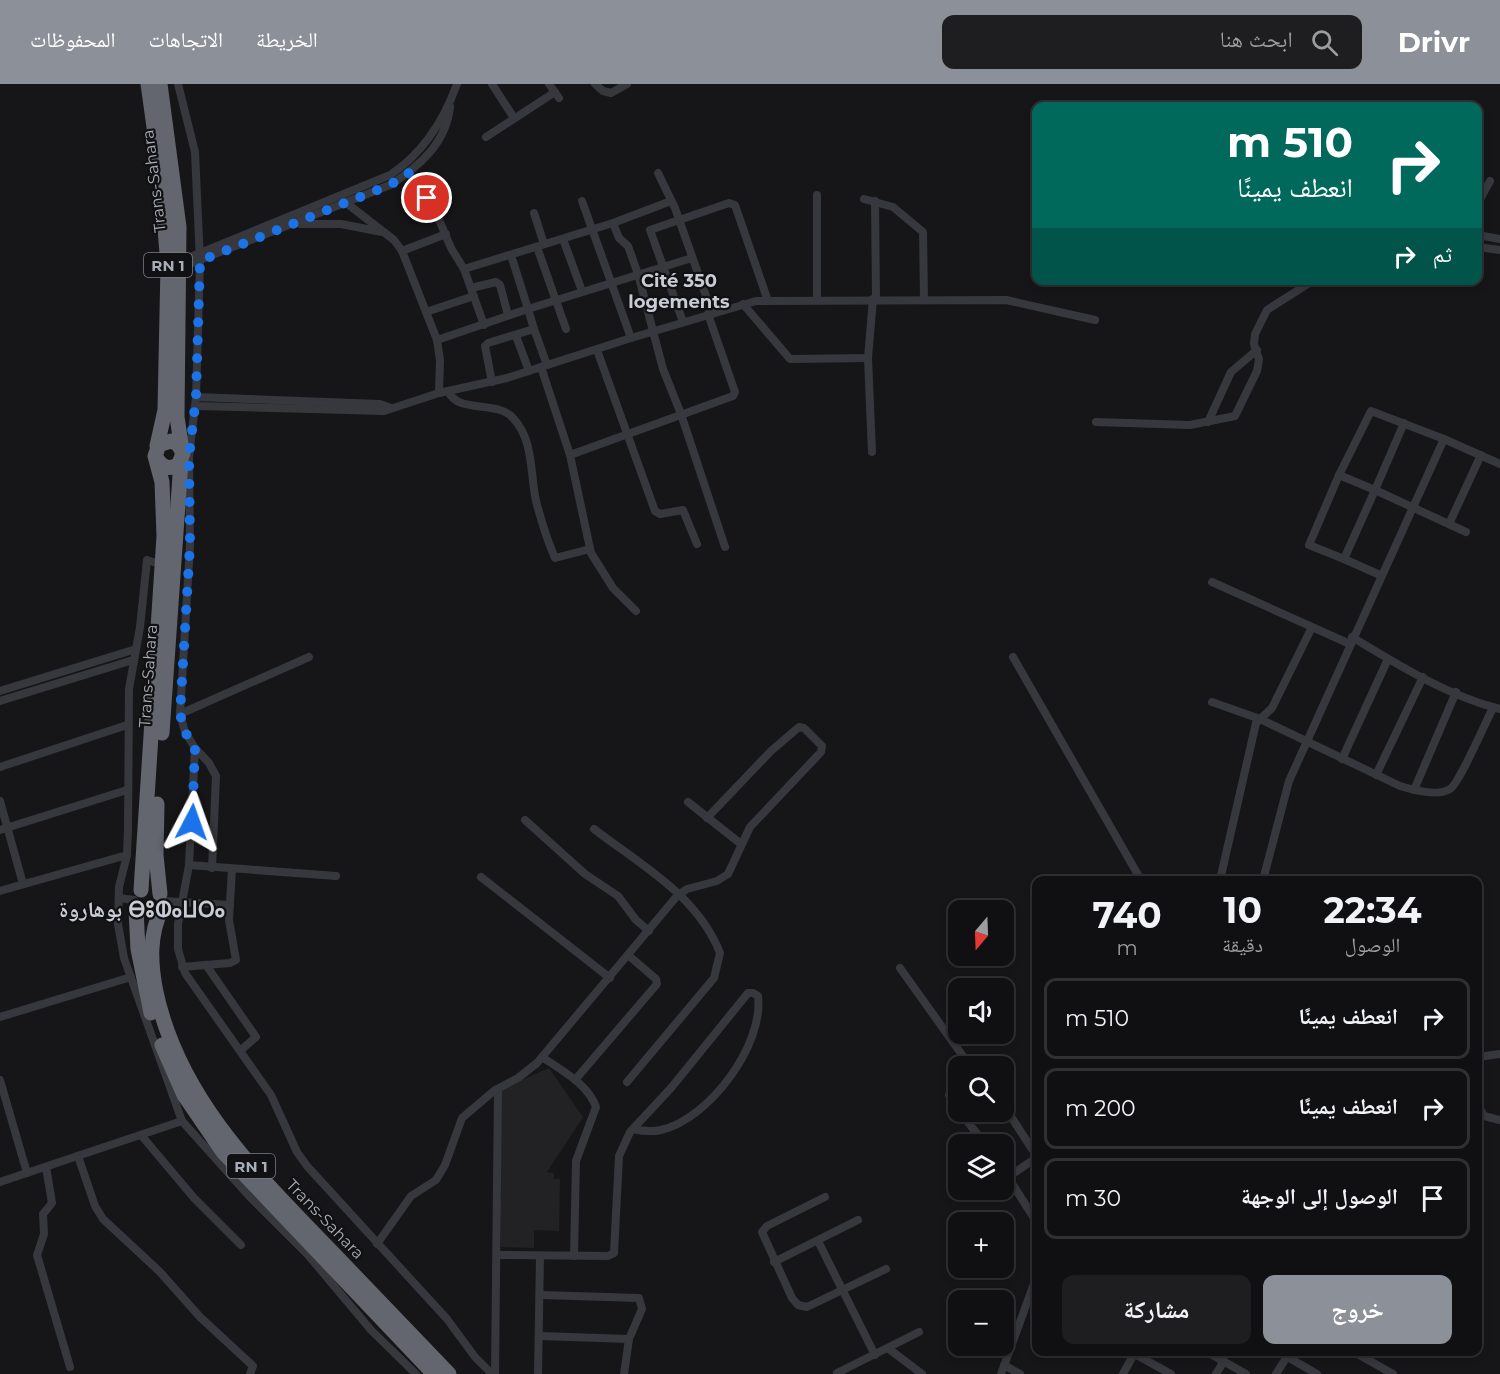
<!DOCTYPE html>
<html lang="ar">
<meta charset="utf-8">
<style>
body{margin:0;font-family:Montserrat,"Noto Naskh Arabic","Noto Sans Tifinagh",sans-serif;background:#1e1e20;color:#f1f3f6;direction:rtl;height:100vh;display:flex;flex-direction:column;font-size:22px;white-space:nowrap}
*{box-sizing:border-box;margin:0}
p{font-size:20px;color:#9c9d9f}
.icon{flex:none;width:33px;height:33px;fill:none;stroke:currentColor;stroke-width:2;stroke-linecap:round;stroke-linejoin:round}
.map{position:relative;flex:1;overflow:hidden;direction:ltr}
.side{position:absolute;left:1032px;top:792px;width:450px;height:480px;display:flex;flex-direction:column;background:#101012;border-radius:12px;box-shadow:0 3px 9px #0003,0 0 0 2px #303032;direction:rtl}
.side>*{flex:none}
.guide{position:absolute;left:1032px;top:18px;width:450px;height:183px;border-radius:12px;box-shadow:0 3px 9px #0003,0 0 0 2px #303032;direction:rtl;background:#00695c;color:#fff;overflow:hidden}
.needle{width:39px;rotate:199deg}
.fabs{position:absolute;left:948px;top:816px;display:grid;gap:12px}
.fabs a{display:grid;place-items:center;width:66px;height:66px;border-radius:12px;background:#101012;box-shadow:0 3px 9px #0003,0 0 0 2px #303032;font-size:30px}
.pin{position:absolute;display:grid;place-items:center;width:51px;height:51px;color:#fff;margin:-26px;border:3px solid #fff;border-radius:50%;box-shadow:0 2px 6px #0007}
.me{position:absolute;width:66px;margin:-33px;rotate:4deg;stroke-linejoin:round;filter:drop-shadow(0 0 4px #0008)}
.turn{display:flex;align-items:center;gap:21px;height:126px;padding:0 30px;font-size:27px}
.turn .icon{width:78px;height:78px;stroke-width:2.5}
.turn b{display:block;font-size:42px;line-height:51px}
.then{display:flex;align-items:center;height:57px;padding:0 30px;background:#0003;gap:12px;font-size:22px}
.eta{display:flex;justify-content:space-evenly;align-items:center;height:102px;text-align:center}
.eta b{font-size:36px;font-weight:700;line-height:42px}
.button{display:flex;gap:12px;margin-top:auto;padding:12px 30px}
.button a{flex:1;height:69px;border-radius:12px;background:#8c9099;color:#fff;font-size:24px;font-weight:700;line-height:69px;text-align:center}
.button a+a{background:#1e1e20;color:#f1f3f6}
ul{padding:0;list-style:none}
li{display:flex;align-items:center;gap:18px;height:81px;margin:0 12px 9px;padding:0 18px;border:3px solid #303032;border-radius:12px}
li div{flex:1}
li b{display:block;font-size:22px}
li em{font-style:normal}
header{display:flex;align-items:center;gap:36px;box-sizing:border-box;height:84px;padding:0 30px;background:#8c9099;color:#fff}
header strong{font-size:28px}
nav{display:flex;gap:33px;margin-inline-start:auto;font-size:21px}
.search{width:420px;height:54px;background:#1e1e20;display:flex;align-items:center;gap:15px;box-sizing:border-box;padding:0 21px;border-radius:12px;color:#9c9d9f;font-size:22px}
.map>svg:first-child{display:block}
.built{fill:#222225}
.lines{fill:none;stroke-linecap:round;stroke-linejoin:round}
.street{stroke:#37383d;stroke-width:8}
.highway{stroke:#63666e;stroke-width:15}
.route{stroke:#1a73e8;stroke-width:10;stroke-dasharray:0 18}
.labels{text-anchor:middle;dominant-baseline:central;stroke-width:4.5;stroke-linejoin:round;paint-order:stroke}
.shield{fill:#111113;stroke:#7b7e86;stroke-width:1.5}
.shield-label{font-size:15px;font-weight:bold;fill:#a8adb8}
.street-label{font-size:16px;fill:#a8adb8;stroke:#111113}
.neighbourhood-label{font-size:18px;font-weight:bold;fill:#c9ccd4;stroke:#111113}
.district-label{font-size:22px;font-weight:bold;fill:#c9ccd4;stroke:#111113}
</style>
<header>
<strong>Drivr</strong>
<div class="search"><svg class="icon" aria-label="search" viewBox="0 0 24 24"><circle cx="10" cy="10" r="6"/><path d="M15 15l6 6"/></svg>ابحث هنا</div>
<nav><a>الخريطة</a><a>الاتجاهات</a><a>المحفوظات</a></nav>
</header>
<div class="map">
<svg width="1500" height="1290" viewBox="0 0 1500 1290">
<rect width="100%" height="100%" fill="#161618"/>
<polygon class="built" points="549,984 583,1033 547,1088 554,1089 554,1095 560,1095 559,1147 534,1146 534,1164 501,1163 501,1005"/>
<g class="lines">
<g class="street">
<polyline points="178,0 195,68 200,177 196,313 189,373 190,461 180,630 185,648 195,664 189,781 178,840 178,865 185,889 271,1011 297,1068 307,1082 447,1235 475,1273 492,1290"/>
<polyline points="492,0 514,34"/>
<polyline points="549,0 559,14"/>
<polyline points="595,0 603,7 611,9 627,0"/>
<polyline points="486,53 555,8"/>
<polyline points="409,89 432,119 451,164 464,185 613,139 671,117"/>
<polyline points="658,89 675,124 712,229"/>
<polyline points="817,111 817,216"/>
<polyline points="864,115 893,123 923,148 924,215"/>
<polyline points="582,117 631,254"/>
<polyline points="875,117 876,215"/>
<polyline points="345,118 394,156 402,167 437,256 440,276 439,309"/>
<polyline points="1478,119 1490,97"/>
<polyline points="534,129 544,160"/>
<polyline points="613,139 619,154 628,162 638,190 663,285 681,330 725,463"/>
<polyline points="300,140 341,140 382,148"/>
<polyline points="1478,151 1500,155"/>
<polyline points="563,155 582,207"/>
<polyline points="537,163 566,245"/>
<polyline points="1478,163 1500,166"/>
<polyline points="402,167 446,150"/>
<path d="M178 178 390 91C422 70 444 36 457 0"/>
<path d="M177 185 390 101C420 82 446 59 450 23"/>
<polyline points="464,185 484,241"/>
<polyline points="471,204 496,198 500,201 508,231"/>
<polyline points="743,220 790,275 868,274"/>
<polyline points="426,228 474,212"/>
<polyline points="683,238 650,146 729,119 735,121 768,217"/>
<polyline points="534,245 547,281"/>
<polyline points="516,252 529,287"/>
<polyline points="437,256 528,225 511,171"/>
<polyline points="597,266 655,427 660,430 683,426 697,460"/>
<polyline points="541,283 570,371 591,469 613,504 636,527"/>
<polyline points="492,298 485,262 488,259 534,245 528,225 692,174"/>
<path d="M448 307C459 331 496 315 513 334 534 356 530 390 536 417 541 436 547 456 555 474L590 465"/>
<polyline points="196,313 380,320 391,324"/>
<polyline points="195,322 384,327 439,309 507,294 631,254 756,217 1006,216 1095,236"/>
<polyline points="1096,338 1190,341 1235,332 1257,287 1259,275 1254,260 1255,250 1267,226 1314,196"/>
<polyline points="1208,338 1231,288 1257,266"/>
<polyline points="872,368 868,274 873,215"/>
<polyline points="570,371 733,312 735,308 708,230"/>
<polyline points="1339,391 1371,327 1444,355 1500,380"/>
<polyline points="1449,440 1481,371"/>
<polyline points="1344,475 1309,461 1339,391 1375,406 1404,339"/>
<polyline points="1380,491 1344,475 1375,406 1466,448"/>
<polyline points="1212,498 1350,560"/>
<path d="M1352 553C1398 581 1448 612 1500 625"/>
<polyline points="1013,573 1141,796"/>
<polyline points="0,607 136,565"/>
<polyline points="0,617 133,576"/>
<path d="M1212 618 1260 635 1400 702C1413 706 1438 713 1450 705 1459 700 1486 637 1493 624"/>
<polyline points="180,630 309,573"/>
<polyline points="195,664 209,679 216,692 212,784"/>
<polyline points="1342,675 1388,575"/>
<polyline points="0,683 127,641"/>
<polyline points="1376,691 1423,593"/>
<polyline points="1414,706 1456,608"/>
<polyline points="0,717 23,800"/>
<polyline points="688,718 741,760"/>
<polyline points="525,736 585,790 618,812 636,836 649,847"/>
<path d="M594 745C642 782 697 811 720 869L714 894 627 998"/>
<polyline points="0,746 127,706"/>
<polyline points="189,781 336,792"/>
<polyline points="481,793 610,894"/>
<polyline points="1220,796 1256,639 1272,624 1312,543"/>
<polyline points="1263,796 1289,697 1444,355"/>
<polyline points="0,807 127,771"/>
<polyline points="119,814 134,816"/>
<polyline points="163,817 230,821"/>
<polyline points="206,881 256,953 241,966"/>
<polyline points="182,883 230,879 236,876 229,836 232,785"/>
<polyline points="900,884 970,982"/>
<polyline points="0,933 131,893"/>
<path d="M542 973C561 986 588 1000 596 1023L576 1077 574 1172"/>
<polyline points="1478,973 1500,970"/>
<polyline points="0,996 27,1089"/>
<polyline points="575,996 657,900 656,895 628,871"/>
<polyline points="958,1001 949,1011 958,1025"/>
<polyline points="1478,1021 1484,1032 1500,1036"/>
<polyline points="1004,1022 1036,1071"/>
<polyline points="960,1028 985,1060"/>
<polyline points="182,1037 250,1113 308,1171 371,1246 416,1290"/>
<polyline points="141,1051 194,1114 241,1161"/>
<polyline points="78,1072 95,1122 103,1135 160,1188 200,1233 253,1282 250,1290"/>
<polyline points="46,1083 52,1119 43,1130 44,1150 37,1171 70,1283"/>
<polyline points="1004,1087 1036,1137"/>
<polyline points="1008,1093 1036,1074"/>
<polyline points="0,1098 182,1037 124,874 118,840 119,803 127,771 128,745 129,605 140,543 147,476 163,481"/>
<polyline points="825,1113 767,1142 762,1148 792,1214 798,1221 807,1223 886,1185"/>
<polyline points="818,1157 875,1271"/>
<polyline points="377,1160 411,1112 436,1096 445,1081 462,1034 495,1006 518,994 537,979 677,812 687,805 717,797 728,790 750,743 821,668 822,662 804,644 799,643 771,667 707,734"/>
<path d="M497 1171 608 1172 614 1169 619 1072 630 1048 671 1004 748 909H753L758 912C764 961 709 1035 661 1046 652 1048 642 1047 633 1045"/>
<polyline points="774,1178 858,1136"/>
<polyline points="541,1211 639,1214 642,1225 629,1255 624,1290"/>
<polyline points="540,1252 629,1255"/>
<polyline points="889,1265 922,1290"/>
<polyline points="1131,1268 1171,1290"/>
<polyline points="1207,1268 1246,1290"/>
<polyline points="1279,1268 1317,1290"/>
<polyline points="1354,1268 1393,1290"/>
<polyline points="1004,1281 1020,1290"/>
<polyline points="837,1289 919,1248"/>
<polyline points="495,1290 498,1005"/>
<polyline points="538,1290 540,1172"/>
<polyline points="1001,1290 1036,1194"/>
<polyline points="1123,1290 1135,1268"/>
<polyline points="1216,1290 1224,1277"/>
<polyline points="1276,1290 1290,1268"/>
</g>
<g class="highway">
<polyline points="148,0 160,86 168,181 165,326 157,362"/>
<polyline points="160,0 179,143 177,333 182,366"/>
<polyline points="162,649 181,377"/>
<polyline points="157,720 156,771 160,810"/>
<path d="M141 806 164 452 162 398 155 372 159 361 171 357 178 360 183 369 179 380C170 386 162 384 157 375"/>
<path d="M162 824C149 851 150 878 156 908 179 1016 259 1092 332 1168 371 1209 410 1249 449 1290"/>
<polyline points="136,826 138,865 151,929"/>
<polyline points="162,961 184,1011 223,1068 434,1290"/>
</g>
</g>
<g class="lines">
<polyline class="route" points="192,738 195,664 185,648 180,630 190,461 189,373 196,313 200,177 390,101 409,89 427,114"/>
</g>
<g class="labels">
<g class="shield">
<rect x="144" y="169" width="48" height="24" rx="4.5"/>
<rect x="227" y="1070" width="48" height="24" rx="4.5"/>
</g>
<g class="shield-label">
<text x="168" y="181">RN 1</text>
<text x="251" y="1082">RN 1</text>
</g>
<g class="street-label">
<text transform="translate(154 97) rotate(-97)">Trans-Sahara</text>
<text transform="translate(148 592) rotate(-86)">Trans-Sahara</text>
<text transform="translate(325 1135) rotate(46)">Trans-Sahara</text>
</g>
<g class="neighbourhood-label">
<text x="679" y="197">Cité 350<tspan x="679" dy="21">logements</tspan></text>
</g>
<g class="district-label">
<text x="142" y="825">بوهاروة ⴱⵓⵀⴰⵡⵔⴰ</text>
</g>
</g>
</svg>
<div class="fabs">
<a><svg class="needle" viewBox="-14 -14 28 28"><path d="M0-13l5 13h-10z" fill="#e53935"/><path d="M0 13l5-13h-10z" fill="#9c9d9f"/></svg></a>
<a><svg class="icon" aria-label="sound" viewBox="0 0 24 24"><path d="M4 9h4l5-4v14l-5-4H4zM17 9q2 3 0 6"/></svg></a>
<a><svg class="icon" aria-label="search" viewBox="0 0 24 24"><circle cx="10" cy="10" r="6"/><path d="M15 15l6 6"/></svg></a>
<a><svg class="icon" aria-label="layers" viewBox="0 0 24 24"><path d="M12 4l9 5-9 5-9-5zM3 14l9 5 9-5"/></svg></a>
<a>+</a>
<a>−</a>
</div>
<div class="pin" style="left:427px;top:114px;background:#d93025"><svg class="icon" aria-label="arrive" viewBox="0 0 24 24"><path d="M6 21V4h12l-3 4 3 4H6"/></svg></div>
<svg class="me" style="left:192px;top:738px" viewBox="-20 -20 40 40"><path d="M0-17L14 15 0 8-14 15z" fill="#1a73e8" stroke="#fff" stroke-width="4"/></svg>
<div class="guide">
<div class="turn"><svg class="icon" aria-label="right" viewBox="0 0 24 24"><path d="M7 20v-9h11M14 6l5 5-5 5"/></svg><div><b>510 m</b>انعطف يمينًا</div></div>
<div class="then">ثم<svg class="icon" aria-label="right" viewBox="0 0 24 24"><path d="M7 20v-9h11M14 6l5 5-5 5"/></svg></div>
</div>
<section class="side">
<div class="eta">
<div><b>22:34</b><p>الوصول</p></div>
<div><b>10</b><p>دقيقة</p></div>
<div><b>740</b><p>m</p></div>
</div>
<ul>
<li><svg class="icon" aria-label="right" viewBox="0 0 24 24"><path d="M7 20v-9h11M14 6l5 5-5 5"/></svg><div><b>انعطف يمينًا</b></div><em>510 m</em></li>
<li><svg class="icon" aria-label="right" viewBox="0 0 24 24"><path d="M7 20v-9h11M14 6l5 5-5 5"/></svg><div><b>انعطف يمينًا</b></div><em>200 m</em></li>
<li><svg class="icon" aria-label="arrive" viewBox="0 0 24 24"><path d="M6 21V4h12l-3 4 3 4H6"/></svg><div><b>الوصول إلى الوجهة</b></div><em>30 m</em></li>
</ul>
<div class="button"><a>خروج</a><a>مشاركة</a></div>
</section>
</div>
